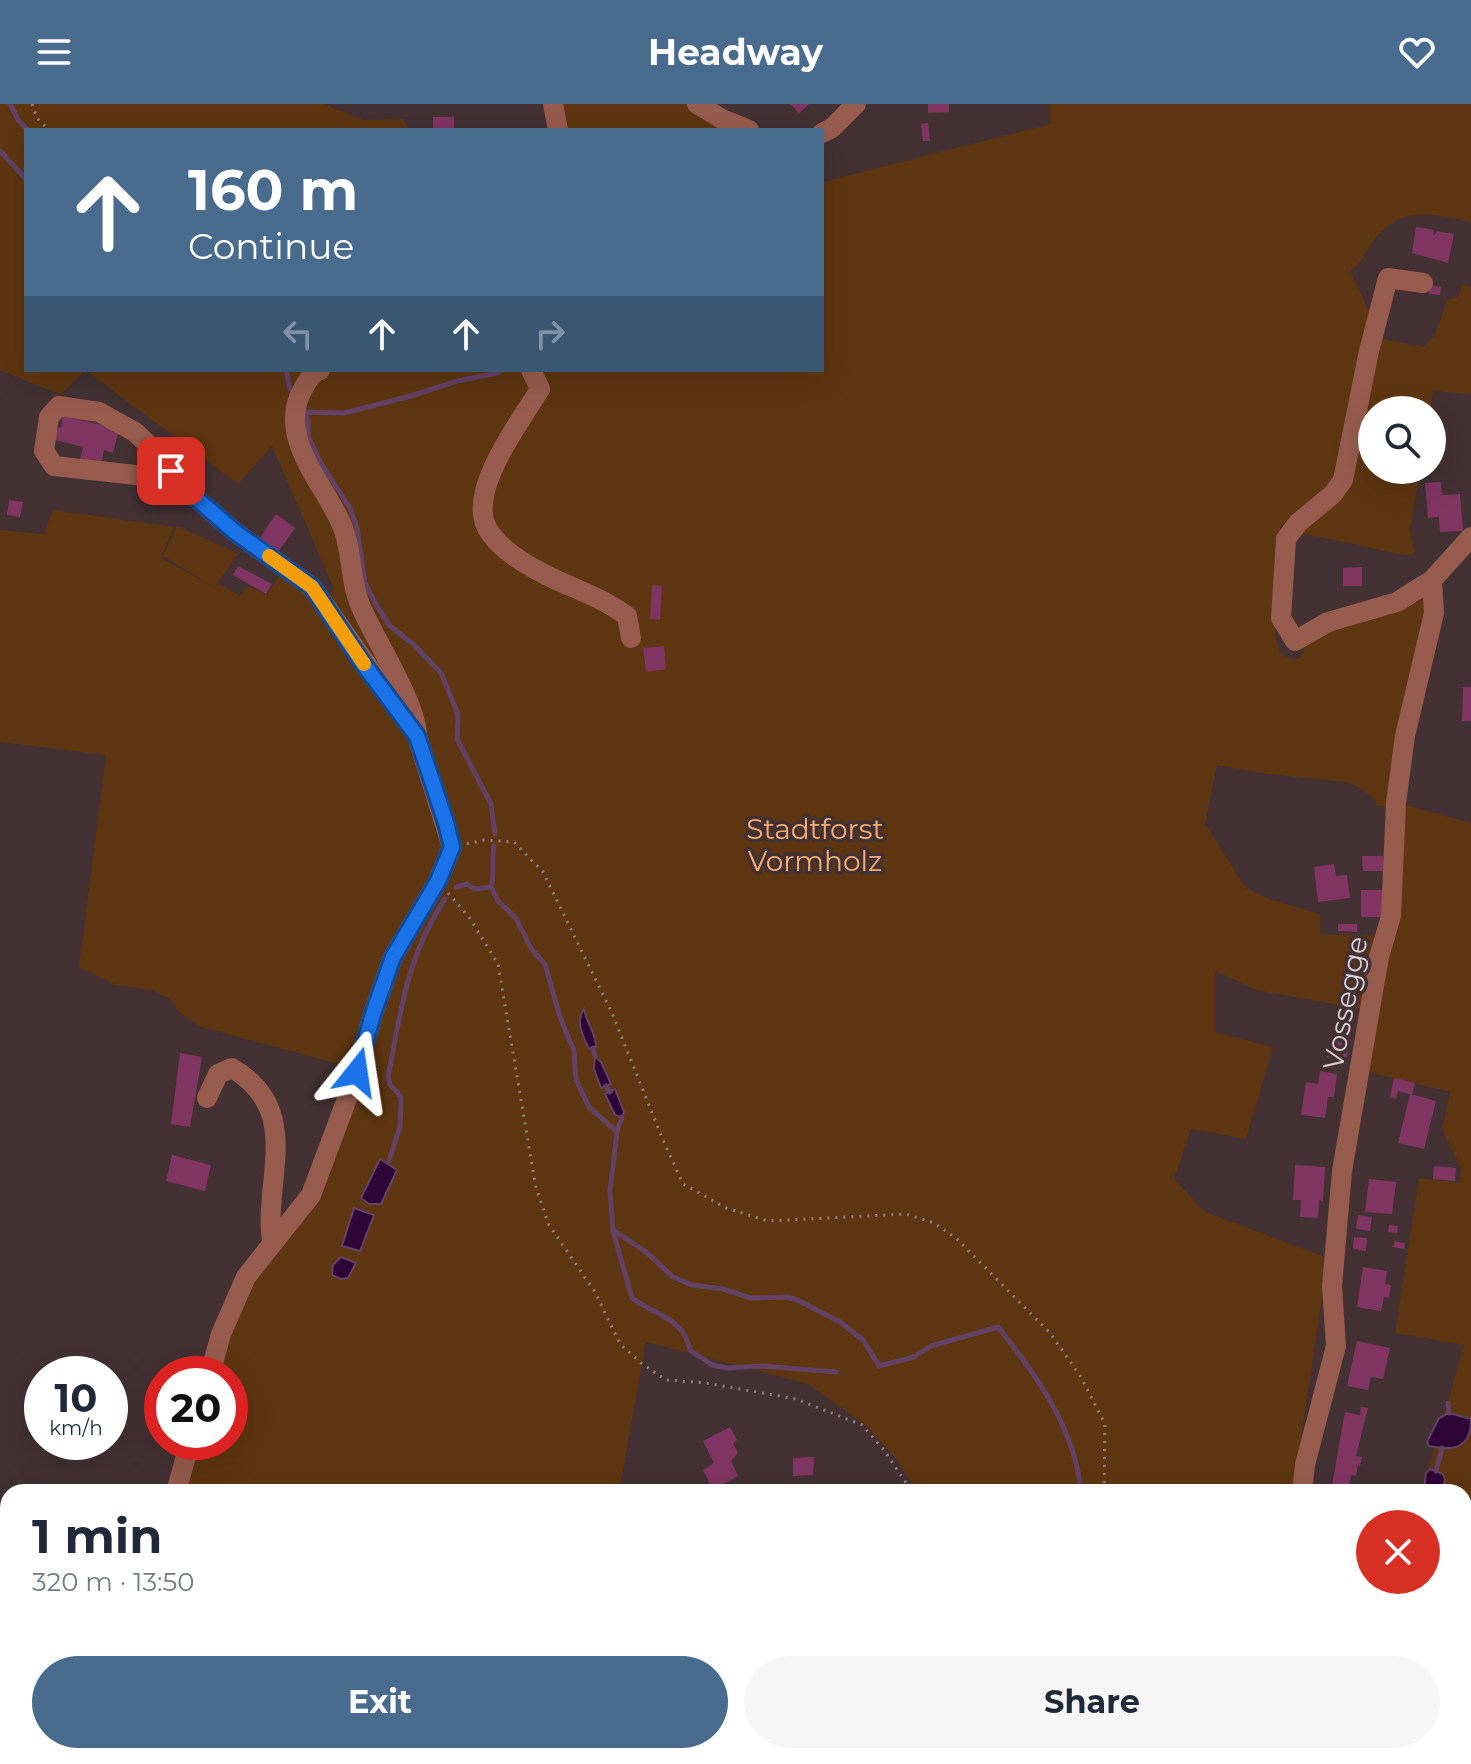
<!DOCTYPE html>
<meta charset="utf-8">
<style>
body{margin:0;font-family:Montserrat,sans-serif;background:#f6f6f7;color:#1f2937;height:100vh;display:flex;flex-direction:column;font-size:30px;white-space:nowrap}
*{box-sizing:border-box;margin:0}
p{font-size:26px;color:#747a83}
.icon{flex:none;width:44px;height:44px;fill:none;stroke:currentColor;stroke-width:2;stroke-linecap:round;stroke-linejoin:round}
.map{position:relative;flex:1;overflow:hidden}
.side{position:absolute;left:0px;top:1380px;width:1472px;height:280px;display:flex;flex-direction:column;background:#fff;border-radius:24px 24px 0 0;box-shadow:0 8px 32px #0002}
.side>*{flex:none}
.hud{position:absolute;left:24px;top:24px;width:800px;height:244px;border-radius:0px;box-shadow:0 8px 32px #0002;background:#496c8e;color:#fff;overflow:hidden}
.buttons{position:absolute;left:1358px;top:292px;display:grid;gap:16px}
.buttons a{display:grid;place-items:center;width:88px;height:88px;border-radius:50%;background:#fff;box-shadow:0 8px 32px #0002;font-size:40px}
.speed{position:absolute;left:24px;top:1252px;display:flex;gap:16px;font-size:40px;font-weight:700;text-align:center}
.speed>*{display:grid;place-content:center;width:104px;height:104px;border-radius:50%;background:#fff;box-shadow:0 8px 32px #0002;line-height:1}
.speed small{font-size:20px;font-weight:400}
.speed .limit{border:12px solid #d22;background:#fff;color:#111}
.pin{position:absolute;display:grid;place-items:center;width:68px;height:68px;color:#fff;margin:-34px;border-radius:16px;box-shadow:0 4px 12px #0006}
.me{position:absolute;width:88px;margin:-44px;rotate:15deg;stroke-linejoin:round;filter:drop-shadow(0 0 6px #0008)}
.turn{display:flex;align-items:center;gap:28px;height:168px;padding:0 32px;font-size:36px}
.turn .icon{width:104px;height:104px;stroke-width:2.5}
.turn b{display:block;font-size:56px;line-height:68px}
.lanes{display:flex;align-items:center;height:76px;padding:0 32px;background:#0003;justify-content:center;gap:40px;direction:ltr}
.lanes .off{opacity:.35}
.round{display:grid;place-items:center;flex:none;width:84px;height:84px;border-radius:42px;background:#f6f6f7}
.overview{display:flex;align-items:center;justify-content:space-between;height:136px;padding:0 32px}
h1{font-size:48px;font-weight:700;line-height:60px}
.cta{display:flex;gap:16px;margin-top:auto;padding:16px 32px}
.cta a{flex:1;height:92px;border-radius:48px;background:#496c8e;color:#fff;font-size:32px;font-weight:700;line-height:92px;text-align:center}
.cta a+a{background:#f6f6f7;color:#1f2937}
header{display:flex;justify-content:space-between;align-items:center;height:104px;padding:0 32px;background:#496c8e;color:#fff;font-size:36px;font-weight:700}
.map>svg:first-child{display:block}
.green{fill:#5e3611}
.water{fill:#2f0537;stroke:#634265;stroke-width:2}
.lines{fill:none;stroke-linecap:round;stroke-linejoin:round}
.stream{stroke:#634265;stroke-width:5}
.building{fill:#813563}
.path{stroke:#8f8082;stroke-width:3;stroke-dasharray:2 6;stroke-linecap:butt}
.minor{stroke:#975c4e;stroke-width:20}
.route-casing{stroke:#114b97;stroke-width:20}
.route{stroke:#1a73e8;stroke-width:14}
.slow{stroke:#f59e0b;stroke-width:14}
.labels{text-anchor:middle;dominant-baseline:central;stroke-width:7;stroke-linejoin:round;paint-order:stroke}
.park-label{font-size:28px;fill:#f8ac6d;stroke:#433133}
.street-label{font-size:28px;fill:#dbcfd1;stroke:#433133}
</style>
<header><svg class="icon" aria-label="menu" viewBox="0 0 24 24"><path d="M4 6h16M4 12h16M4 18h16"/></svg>Headway<svg class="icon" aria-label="heart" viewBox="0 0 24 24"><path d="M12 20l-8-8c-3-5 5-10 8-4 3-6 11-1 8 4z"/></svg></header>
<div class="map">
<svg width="1471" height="1660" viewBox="0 0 1471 1660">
<rect width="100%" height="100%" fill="#433133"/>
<g class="green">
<path d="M0 0H324L363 16 403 15 409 26H26V266H822V78L1050 20 1049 0H1471V118C1436 110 1403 102 1377 132 1366 144 1365 158 1350 167L1373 215 1337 373 1305 406 1281 422 1275 531 1280 549 1294 556 1301 553 1306 541 1314 533 1422 492 1429 503 1391 703 1375 701 1376 696 1362 685 1346 678 1261 669 1217 661 1205 720 1246 784 1269 795 1320 810V830L1380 832 1366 906 1256 886 1215 867V928L1273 943 1246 1035 1191 1025 1174 1075 1205 1108 1328 1154 1293 1388H918L893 1351 864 1320 808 1280 646 1238 619 1388H179L194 1338H230V1270H211L246 1178 313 1093 445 736 354 964 201 923 182 911 169 895 152 886 116 881 79 863 106 651 0 638V426L44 430 53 406 174 423 161 454 212 482 163 452 177 422 238 450 214 484 219 480 240 492 248 482 267 491 280 470 322 498 334 485 272 342 238 380 85 266 61 291 0 266Z"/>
<polygon points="557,0 692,0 732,26 562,26"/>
<path d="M1462 181 1471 183V290L1433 287 1430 306H1372V366H1420L1410 426 1415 450 1405 451 1295 428 1338 398 1378 234 1423 243C1438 233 1441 212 1447 196L1458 193Z"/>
<polygon points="1399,699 1471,719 1471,1654 1457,1652 1464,1652 1464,1388 1422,1388 1464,1241 1395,1229 1419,1074 1459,1079 1461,1064 1442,1026 1450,988 1364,967"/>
<polygon points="231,1652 747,1652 746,1660 243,1660"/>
<polygon points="912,1652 1248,1652 1246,1660 913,1660"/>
</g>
<g class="water">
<path d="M584 905C586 919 596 928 596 943L589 945C583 932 575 918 584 905Z"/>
<polygon points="595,952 601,958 611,980 601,984 594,965"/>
<polygon points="615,985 624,1008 622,1013 615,1011 605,990"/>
<polygon points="380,1055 397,1066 381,1100 369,1100 361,1094"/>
<polygon points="354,1104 374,1111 360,1147 342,1142"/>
<polygon points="341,1153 356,1159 348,1174 341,1175 332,1171 333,1161"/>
<path d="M1449 1309 1471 1315C1471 1345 1454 1347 1429 1342L1427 1338 1439 1314Z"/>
<polygon points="1430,1365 1443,1370 1445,1376 1441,1388 1424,1388 1426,1369"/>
</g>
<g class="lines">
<g class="stream">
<polyline points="10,0 19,17 28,26"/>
<polyline points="0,47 26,75"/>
<polyline points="286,266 290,285"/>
<polyline points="495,730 491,700 457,635 458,610 441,569 414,541 390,522 378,504 365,479 357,424 350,404 322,361 308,332 308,316 304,308 344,309 411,292 457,277 498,269 501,266"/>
<path d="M494 742C491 757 495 769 491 783L498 797 516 814 532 846 545 860 560 913 574 947 576 976 589 1003 617 1028 610 1087 613 1126 646 1148 673 1173 692 1181 723 1185 751 1194 787 1193 797 1196 840 1218 863 1236 879 1262 914 1253 931 1242 998 1223C1037 1272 1075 1324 1081 1388"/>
<polyline points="456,783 467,780 475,785 491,783"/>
<polyline points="593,944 595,952"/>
<polyline points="606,982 610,988"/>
<polyline points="617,1027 622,1013"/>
<path d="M389 1057 400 1023 401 993 390 980 388 973C401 907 406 854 445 795"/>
<path d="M613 1127 632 1194C656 1212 684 1214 690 1246L712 1261 727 1264 762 1262 836 1268"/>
<polyline points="1448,1299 1449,1309"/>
<polyline points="1436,1367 1442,1344"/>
<polyline points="1443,1388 1444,1382"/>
<polyline points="1094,1660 1094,1652"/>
</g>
</g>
<g class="building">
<polygon points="790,0 809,0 799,9"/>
<polygon points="928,0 949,0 949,8 928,9"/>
<rect x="433" y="13" width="21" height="11"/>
<polygon points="928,19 930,37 923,37 921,20"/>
<polygon points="1416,123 1434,126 1433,131 1435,131 1436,127 1454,130 1448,159 1412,149"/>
<polygon points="1430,181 1441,183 1440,191 1429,190"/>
<polygon points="63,312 119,325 113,349 104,346 100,365 79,360 83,343 52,335 55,323 61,324"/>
<polygon points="1441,378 1442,391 1460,390 1463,427 1440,428 1439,413 1428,414 1425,379"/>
<polygon points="9,396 23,398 20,413 7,411"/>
<polygon points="276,410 295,424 278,448 259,435"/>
<polygon points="238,462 272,480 266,490 233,471"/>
<polygon points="1362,463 1362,482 1343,482 1343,464"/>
<polygon points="652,481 662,482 660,516 650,515"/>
<polygon points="664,542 666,565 646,568 643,544"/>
<polygon points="1463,583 1471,583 1471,617 1462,617"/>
<polygon points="1362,752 1383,752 1384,767 1363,767"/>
<polygon points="1334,760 1336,772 1347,771 1350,794 1318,798 1314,763"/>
<rect x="1361" y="786" width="23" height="27"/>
<polygon points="1338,820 1357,820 1357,828 1338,827"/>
<polygon points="1340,903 1353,905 1352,914 1338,912"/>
<polygon points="1331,932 1351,935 1346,957 1327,953"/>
<polygon points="180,949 202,953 190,1023 171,1020"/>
<polygon points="1320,967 1337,970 1334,993 1328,993 1325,1014 1301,1011 1306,978 1318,980"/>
<polygon points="1394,974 1415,979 1412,991 1398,987 1396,995 1390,993"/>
<polygon points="1410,990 1436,997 1424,1045 1398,1039"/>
<polygon points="172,1051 211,1061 205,1087 166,1077"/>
<polygon points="1295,1061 1325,1063 1323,1097 1319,1096 1318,1114 1300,1113 1301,1096 1293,1096"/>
<polygon points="1434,1062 1456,1064 1455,1077 1433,1075"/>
<polygon points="1369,1075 1396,1078 1392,1110 1365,1108"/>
<polygon points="1358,1111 1372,1113 1370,1127 1356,1125"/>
<polygon points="1389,1121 1398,1122 1397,1129 1388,1128"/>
<polygon points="1354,1133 1367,1134 1366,1147 1353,1145"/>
<polygon points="1395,1137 1405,1139 1404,1145 1393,1143"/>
<polygon points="1363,1163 1387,1167 1385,1180 1391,1181 1389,1194 1384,1193 1381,1207 1357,1203"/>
<polygon points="1357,1237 1390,1244 1383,1275 1371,1273 1368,1286 1347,1282"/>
<polygon points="1361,1303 1368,1304 1356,1352 1362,1353 1360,1362 1358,1361 1356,1372 1351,1371 1348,1388 1331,1387 1345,1308 1360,1311"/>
<polygon points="730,1323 737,1336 733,1339 738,1349 731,1357 738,1372 713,1386 703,1366 714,1359 703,1337"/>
<polygon points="814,1353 813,1371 793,1372 793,1354"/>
<polygon points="32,1652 46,1652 45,1660 31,1660"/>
</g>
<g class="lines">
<g class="path">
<polyline points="32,0 37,14 49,26"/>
<polyline points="467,740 484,736 514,738 543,768 612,909 663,1036 683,1080 726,1104 768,1117 906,1110 934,1119 956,1134 1050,1229 1081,1273 1105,1320 1104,1388"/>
<polyline points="448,789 469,813 498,860 536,1084 549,1121 595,1188 620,1240 641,1259 666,1276 706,1279 796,1295 862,1321 884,1346 912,1388"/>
<polyline points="1110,1660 1110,1652"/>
<polyline points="1245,1660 1248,1652"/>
</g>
<g class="minor">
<polyline points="553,0 558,26"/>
<polyline points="697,0 722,15 749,26"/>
<polyline points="822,29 832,24 856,0"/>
<polyline points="1423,179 1388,174 1369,247 1343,376 1333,390 1298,419 1286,435 1281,514 1295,537 1328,518 1397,498 1432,476"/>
<path d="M531 266 540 285C521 317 467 386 487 424 499 446 528 462 550 473 577 486 603 494 627 512L631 534"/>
<polyline points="181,381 154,373 54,362 44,347 49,313 59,302 99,308 135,328 161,353 181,381 235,428 312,483 408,619"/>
<path d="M207 994 218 970 232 964C304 1007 263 1075 272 1138"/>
<path d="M210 1270 221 1230 246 1173 311 1091 357 968 373 910 393 853 438 777 452 743 417 632C417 600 375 536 361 503 349 476 353 445 341 419 323 378 275 331 304 283 309 275 311 269 320 266"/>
<polyline points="176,1388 190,1338"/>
<polyline points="1302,1388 1305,1361 1336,1242 1332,1182 1342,1067 1379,853 1391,812 1396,699 1405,632 1434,509 1432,476 1471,433"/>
<polyline points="0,1459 8,1469"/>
<polyline points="0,1548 8,1535"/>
<polyline points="175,1652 184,1660"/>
<polyline points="109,1660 109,1652"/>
</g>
</g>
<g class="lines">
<defs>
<polyline id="route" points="171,367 181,381 235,428 312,483 362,558 417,632 446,719 452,743 438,777 393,853 373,910 357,968"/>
</defs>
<use href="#route" class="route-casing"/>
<use href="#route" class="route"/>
<polyline class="slow" points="269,452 312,483 364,560"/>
</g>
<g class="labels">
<g class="park-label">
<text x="815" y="725">Stadtforst<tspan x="815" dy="32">Vormholz</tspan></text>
</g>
<g class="street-label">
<text transform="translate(1345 899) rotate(-79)">Vossegge</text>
</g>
</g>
</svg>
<div class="buttons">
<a><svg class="icon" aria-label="search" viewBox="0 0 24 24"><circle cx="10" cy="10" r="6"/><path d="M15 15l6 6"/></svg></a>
</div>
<div class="speed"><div>10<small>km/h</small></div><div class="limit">20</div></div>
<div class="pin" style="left:171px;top:367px;background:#d93025"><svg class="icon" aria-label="arrive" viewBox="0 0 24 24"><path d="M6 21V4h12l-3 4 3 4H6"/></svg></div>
<svg class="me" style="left:357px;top:968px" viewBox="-20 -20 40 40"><path d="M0-17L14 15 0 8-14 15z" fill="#1a73e8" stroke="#fff" stroke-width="4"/></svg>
<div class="hud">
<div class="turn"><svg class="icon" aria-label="ahead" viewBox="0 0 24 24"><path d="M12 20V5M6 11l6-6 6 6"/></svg><div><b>160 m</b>Continue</div></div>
<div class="lanes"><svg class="icon off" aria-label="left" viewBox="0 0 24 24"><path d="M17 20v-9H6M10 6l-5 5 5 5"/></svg><svg class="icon" aria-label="ahead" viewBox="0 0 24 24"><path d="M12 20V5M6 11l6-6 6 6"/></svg><svg class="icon" aria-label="ahead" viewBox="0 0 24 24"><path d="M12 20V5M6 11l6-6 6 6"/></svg><svg class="icon off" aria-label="right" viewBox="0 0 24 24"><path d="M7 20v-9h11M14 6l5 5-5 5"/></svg></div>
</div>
<section class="side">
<div class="overview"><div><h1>1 min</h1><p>320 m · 13:50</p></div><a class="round" style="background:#d93025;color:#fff"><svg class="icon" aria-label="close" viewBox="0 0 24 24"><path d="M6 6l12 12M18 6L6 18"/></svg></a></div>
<div class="cta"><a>Exit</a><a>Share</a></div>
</section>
</div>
